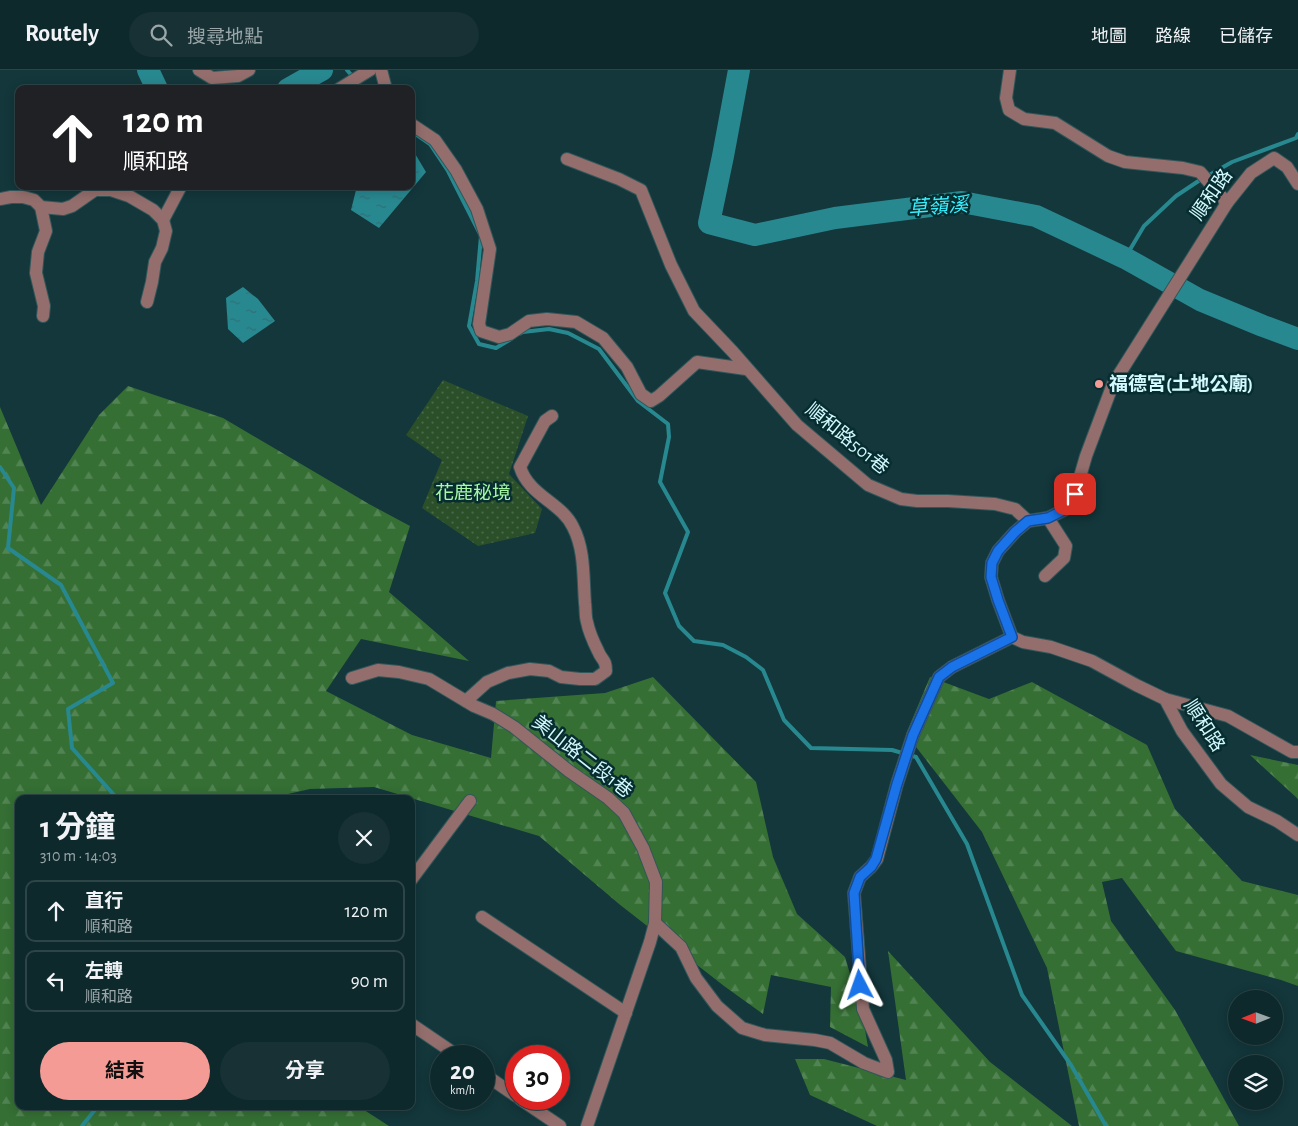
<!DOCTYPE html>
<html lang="zh-TW">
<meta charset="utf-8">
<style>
body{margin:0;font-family:"Alegreya Sans","Noto Sans TC",sans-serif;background:#173134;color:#f1f3f6;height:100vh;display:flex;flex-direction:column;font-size:19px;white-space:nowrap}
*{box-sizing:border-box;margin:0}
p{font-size:16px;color:#9ba6a9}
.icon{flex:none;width:28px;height:28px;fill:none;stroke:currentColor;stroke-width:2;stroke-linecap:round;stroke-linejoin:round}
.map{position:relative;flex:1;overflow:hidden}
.side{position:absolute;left:15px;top:725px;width:400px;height:315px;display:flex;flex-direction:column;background:#0e292c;border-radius:10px;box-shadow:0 2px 12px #0003,0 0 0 1px #2e4548}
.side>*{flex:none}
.hud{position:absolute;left:15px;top:15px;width:400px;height:105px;border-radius:10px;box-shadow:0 2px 12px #0003,0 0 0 1px #2e4548;background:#202124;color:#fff;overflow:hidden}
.needle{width:32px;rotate:269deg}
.tools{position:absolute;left:1228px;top:920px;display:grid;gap:10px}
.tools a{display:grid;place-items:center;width:55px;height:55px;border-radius:50%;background:#0e292c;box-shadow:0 2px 12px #0003,0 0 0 1px #2e4548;font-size:25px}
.speed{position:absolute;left:430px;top:975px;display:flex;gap:10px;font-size:25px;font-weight:700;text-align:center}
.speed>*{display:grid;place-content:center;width:65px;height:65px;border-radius:50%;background:#0e292c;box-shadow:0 2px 12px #0003,0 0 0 1px #2e4548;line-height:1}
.speed small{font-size:12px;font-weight:400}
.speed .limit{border:8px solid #d22;background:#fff;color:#111}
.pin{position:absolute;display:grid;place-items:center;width:42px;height:42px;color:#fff;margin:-21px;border-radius:10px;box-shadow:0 2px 8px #0006}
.me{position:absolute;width:55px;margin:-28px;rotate:356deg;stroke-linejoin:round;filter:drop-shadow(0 0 4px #0008)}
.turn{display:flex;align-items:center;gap:18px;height:105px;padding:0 25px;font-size:22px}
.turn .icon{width:65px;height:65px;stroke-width:2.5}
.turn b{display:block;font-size:35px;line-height:42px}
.round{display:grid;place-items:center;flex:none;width:52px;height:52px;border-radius:26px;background:#173134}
.overview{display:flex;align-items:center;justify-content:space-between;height:85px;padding:0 25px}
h1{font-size:30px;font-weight:700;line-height:38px}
.primary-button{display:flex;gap:10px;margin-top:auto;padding:10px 25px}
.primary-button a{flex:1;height:58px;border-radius:30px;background:#f59b96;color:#111;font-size:20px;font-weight:700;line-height:58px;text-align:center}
.primary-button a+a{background:#173134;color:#f1f3f6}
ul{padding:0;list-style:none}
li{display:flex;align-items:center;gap:15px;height:62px;margin:0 10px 8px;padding:0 15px;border:2px solid #2e4548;border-radius:10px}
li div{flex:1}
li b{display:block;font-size:19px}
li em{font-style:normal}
header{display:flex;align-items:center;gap:30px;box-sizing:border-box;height:70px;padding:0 25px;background:#0e292c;border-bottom:1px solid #2e4548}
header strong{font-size:24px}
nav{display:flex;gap:28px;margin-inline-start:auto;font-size:18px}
.search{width:350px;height:45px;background:#173134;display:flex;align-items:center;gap:12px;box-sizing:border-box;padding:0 18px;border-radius:28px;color:#9ba6a9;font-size:19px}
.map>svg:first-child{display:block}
.forest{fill:url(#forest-firs)}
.park{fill:url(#park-dots)}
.water{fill:url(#water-ripples)}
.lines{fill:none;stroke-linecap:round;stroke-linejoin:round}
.stream{stroke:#288890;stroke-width:4}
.river{stroke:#288890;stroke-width:22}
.minor-casing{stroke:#32565a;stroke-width:14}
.minor{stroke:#936e6c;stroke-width:12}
.route-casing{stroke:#114b97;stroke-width:12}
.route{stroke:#1a73e8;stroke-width:9}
.poi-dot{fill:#f59b96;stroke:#072d30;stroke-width:2}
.labels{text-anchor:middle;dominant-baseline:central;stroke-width:5;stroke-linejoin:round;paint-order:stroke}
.street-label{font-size:19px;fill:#d2fafe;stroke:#072d30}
.poi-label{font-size:19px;font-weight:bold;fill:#d2fafe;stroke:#072d30;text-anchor:start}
.park-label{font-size:19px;fill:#a8f9a4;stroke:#072d30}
.water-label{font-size:20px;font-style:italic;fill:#3aeffd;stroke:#072d30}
</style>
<header>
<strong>Routely</strong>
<div class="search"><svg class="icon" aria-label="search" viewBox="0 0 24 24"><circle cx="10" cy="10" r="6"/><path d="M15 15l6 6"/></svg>搜尋地點</div>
<nav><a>地圖</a><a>路線</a><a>已儲存</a></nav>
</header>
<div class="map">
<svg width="1298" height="1056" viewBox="0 0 1298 1056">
<defs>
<pattern id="forest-firs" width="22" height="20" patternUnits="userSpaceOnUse" patternTransform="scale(1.25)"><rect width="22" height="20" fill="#356f34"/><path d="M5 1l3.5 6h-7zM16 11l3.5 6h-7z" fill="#518452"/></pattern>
<pattern id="park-dots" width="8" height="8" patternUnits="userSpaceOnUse" patternTransform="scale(1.25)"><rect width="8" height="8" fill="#2b5029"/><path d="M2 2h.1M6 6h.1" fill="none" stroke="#496a49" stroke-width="1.8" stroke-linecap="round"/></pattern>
<pattern id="water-ripples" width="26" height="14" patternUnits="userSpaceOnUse" patternTransform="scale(1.25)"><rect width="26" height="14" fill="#288890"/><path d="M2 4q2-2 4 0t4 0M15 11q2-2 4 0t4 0" fill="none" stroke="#317075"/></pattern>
</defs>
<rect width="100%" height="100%" fill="#13373b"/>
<g class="forest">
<polygon points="128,316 223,348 369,434 410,456 389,522 469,591 361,569 326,621 412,665 491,688 496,631 605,623 653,607 756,712 773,787 797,844 845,887 863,948 868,977 830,957 831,917 771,905 763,944 724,916 619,834 539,766 374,717 310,719 266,729 19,729 19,1036 358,1036 389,1056 0,1056 0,337 41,435 99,345"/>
<polygon points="930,607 989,629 1032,612 1147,675 1175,739 1242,811 1298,825 1298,916 1281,910 1176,881 1122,808 1102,812 1111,851 1175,940 1239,1056 1079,1056 1047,898 982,762 906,664"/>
<polygon points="1250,685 1298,695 1298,729"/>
<polygon points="888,881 990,992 1072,1056 877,1056 810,1025 795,989 824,989 906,1010"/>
</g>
<polygon class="park" points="443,310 528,346 509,404 542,439 535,463 478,476 422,438 442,390 406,365"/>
<g class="water">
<polygon points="411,77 426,102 379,158 351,140 357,116 411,116"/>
<polygon points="243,217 258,229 275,251 243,273 228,259 226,228"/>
</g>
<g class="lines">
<g class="stream">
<polyline points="347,0 363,19"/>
<polyline points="417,65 430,74 448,101 481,166 477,211 469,256 479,274 496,278 511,269"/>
<polyline points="1211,104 1232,92 1296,68 1298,64"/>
<polyline points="1125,188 1144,156 1176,126 1200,110"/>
<polyline points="519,264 523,262 549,259 568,263 599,279 638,331 668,354 669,367 660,412 688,462 665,523 679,556 694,571 723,575 746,587 763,600 784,650 811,678 892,680 916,687 967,774 1022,925 1071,995 1106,1056"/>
<polyline points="0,397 14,418 8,478 61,515 113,613 68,639 72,678 114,725 114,729"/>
<polyline points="82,1056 98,1036"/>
</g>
<g class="river">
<polyline points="148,0 157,19"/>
<polyline points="739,0 723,86 709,153 755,165 835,148 962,132 1036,146 1125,188 1200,230 1263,256 1298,269"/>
<polyline points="288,19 322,0"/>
</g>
<defs>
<g id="minor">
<polyline points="199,0 212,8 238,6 249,0"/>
<polyline points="381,0 386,19"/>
<polyline points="1010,0 1006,28 1009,40 1024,49 1055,53 1108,86 1125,92 1183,98 1200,102 1227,133"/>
<polyline points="339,19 370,0"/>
<polyline points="411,54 435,70 456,100 477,139 490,179 479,254 481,261 499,267 510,264 529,251 547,249 576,252 603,268 627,297 641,324 651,331 659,326 697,292 746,299"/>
<polyline points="567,89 619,109 641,120 671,195 694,241 733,282 797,355 868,415 901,429 917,431 948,431 995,434 1015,439 1028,451"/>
<polyline points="1298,114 1287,97 1274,88 1251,103 1227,133 1113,314 1086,386 1075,424 1066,439 1048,448 1028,451 1015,462 998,481 992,493 991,507 998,530 1012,567 1023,572 1051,577 1092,591 1136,615 1165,629 1182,661 1221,714 1248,737 1277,751 1298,765"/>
<polyline points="0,129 11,127 23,127 34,130 41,137 46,161 38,182 36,203 44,236 43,246"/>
<polyline points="41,137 63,139 72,136 95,120 111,120 129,126 153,140 163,150 166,161 162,178 155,192 152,212 147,232"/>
<polyline points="163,150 181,116"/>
<polyline points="1045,506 1064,488 1066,476 1048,448"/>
<polyline points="352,608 378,600 399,602 429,609 474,636 493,644 514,657 569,701 608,728 624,743 643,778 656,812 655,853 650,872 587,1056"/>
<polyline points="1165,629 1228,646 1292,682 1298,682"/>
<path d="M466 631 487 612 508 603 530 599 549 601 561 607 580 609H595L606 601C606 589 602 591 598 581 593 571 589 562 587 552 585 546 586 539 585 533 583 507 585 480 573 457 562 433 529 426 520 397L545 351 552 346"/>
<polyline points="411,810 470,731"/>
<polyline points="482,847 626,943"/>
<polyline points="655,853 681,877 696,908 717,936 742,958 765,965 815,970 830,973 864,993 888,1002 886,990 863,939 854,823 860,807 871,797 877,789 897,714 913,665 939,607 952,597 1012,567"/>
<polyline points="411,954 458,986"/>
<polyline points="484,1004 516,1026"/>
<polyline points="520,1029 560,1056"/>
</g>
</defs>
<use href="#minor" class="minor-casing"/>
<use href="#minor" class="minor"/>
</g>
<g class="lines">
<defs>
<polyline id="route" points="860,915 854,823 860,807 871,797 876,789 897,714 913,665 939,607 952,597 1012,567 998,530 991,507 992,493 998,481 1015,462 1028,451 1048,448 1066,439 1075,424"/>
</defs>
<use href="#route" class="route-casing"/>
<use href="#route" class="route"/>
</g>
<circle class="poi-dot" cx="1099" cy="314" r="5"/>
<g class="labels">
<g class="street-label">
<text transform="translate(1212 125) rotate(-55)">順和路</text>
<text transform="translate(847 369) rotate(39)">順和路501巷</text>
<text transform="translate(1204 656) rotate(57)">順和路</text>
<text transform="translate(582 687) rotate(38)">美山路二段1巷</text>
</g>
<g class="poi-label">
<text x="1109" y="314">福德宮(土地公廟)</text>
</g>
<g class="park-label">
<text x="473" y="423">花鹿秘境</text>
</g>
<g class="water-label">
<text transform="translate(938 137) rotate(-4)">草嶺溪</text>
</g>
</g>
</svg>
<div class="tools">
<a><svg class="needle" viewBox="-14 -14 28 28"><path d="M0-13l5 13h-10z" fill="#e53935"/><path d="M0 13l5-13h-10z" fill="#9ba6a9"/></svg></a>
<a><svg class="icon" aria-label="layers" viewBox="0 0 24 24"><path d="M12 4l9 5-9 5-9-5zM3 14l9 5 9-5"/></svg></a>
</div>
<div class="speed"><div>20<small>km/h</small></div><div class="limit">30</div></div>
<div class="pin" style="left:1075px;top:424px;background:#d93025"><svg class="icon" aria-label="arrive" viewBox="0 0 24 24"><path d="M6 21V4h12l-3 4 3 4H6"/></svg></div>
<svg class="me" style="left:860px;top:915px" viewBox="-20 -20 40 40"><path d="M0-17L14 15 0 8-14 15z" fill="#1a73e8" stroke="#fff" stroke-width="4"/></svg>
<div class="hud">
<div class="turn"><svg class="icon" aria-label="ahead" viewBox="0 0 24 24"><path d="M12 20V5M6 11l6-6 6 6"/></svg><div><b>120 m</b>順和路</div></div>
</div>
<section class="side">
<div class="overview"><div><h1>1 分鐘</h1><p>310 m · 14:03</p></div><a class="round"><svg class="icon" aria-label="close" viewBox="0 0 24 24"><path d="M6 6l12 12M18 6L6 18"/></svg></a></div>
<ul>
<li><svg class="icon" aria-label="ahead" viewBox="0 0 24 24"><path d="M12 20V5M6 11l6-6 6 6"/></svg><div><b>直行</b><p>順和路</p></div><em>120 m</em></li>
<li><svg class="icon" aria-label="left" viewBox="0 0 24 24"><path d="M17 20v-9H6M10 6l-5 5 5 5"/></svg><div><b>左轉</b><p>順和路</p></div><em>90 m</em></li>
</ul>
<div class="primary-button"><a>結束</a><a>分享</a></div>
</section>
</div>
